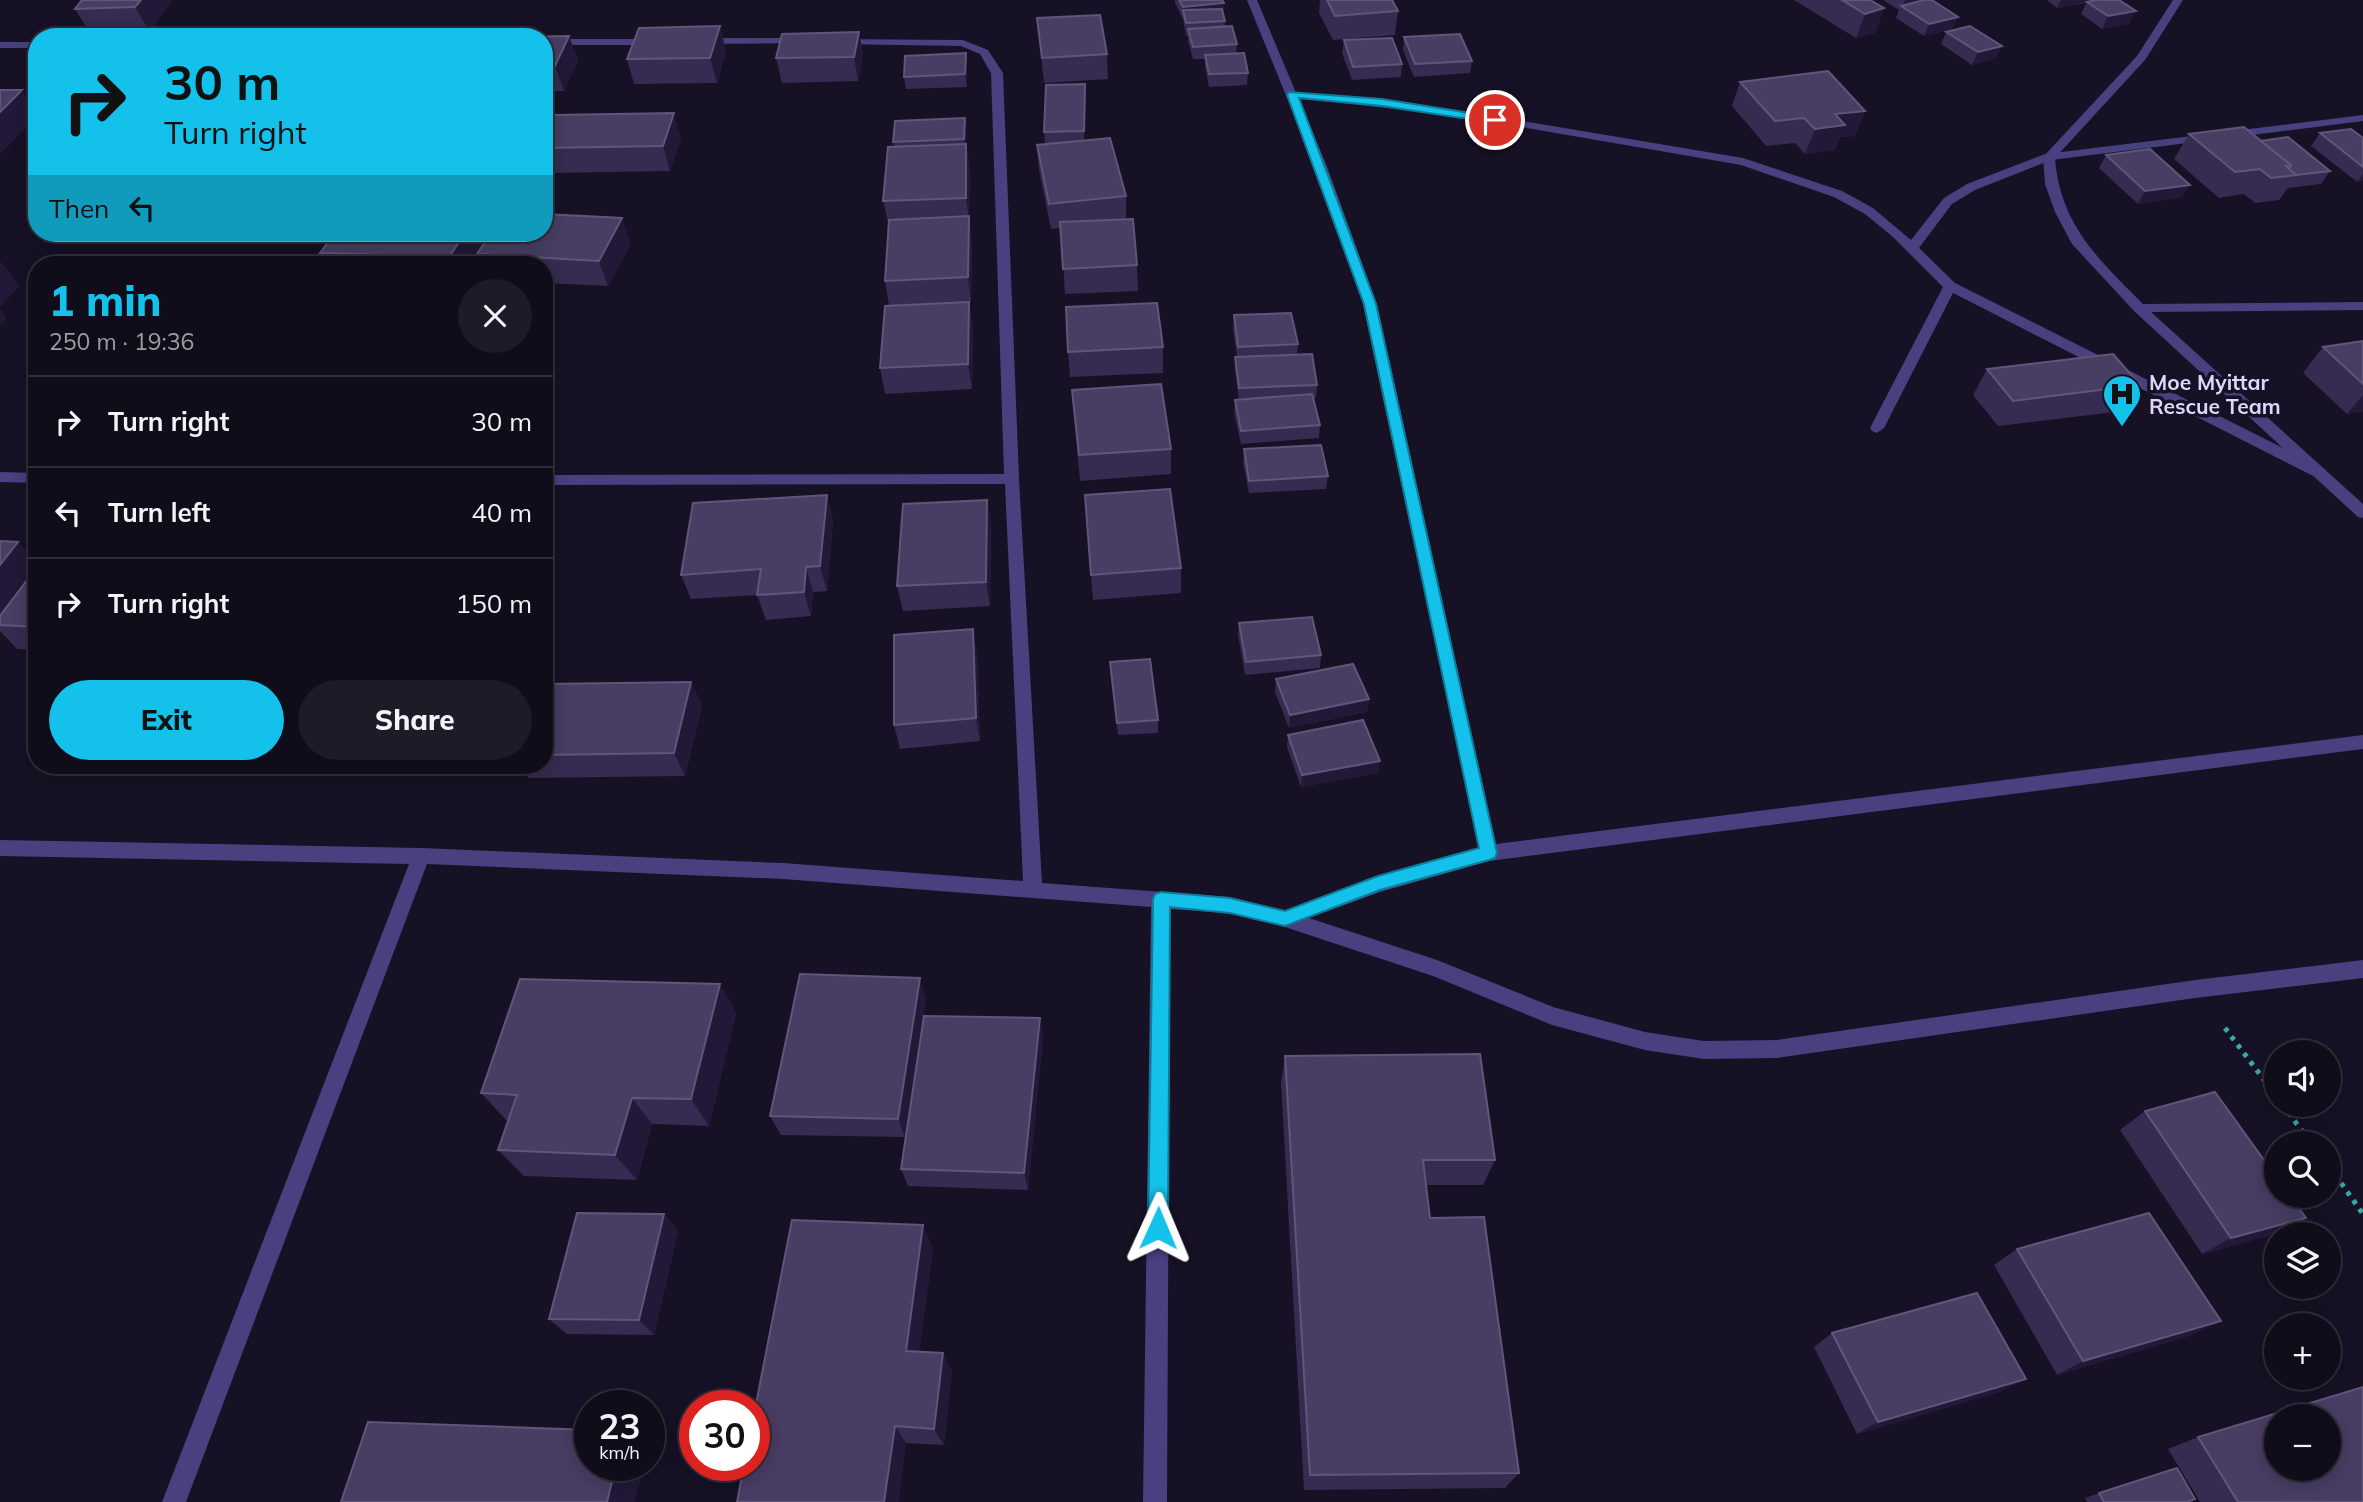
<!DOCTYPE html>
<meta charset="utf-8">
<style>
body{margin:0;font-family:Mulish,sans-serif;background:#1e1b28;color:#f1f3f6;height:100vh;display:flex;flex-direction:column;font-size:26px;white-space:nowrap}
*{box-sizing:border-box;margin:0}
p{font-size:23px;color:#9c9ca3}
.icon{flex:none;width:38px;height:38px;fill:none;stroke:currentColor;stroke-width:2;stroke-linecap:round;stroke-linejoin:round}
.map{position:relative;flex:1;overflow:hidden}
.panel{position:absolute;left:28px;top:256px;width:525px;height:518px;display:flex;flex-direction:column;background:#100d1b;border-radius:28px;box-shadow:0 4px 18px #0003,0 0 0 2px #302d3a}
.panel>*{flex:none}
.guide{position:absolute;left:28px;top:28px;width:525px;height:214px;border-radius:28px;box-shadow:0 4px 18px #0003,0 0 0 2px #302d3a;background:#14c1eb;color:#111;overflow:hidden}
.tools{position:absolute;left:2264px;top:1040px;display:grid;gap:14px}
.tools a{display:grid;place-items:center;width:77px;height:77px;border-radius:50%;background:#100d1b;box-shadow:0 4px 18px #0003,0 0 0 2px #302d3a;font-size:35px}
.speed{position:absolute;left:574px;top:1390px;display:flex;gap:14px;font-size:35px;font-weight:700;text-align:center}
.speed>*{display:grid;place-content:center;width:91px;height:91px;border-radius:50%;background:#100d1b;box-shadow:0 4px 18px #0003,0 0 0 2px #302d3a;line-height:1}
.speed small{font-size:18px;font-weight:400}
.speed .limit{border:10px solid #d22;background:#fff;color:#111}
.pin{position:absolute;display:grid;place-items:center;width:60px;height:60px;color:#fff;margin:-30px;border:4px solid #fff;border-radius:50%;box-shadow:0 2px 7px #0007}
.me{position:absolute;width:77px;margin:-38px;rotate:1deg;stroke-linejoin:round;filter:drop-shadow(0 0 5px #0008)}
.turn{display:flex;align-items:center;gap:24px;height:147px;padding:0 21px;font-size:32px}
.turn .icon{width:91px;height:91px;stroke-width:2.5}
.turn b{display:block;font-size:49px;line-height:60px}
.then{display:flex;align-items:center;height:66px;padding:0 21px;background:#0003;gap:14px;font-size:26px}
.round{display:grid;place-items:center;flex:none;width:74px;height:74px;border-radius:37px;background:#1e1b28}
.overview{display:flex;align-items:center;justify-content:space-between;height:119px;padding:0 21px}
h1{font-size:42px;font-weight:800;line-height:52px;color:#14c1eb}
.primary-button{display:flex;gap:14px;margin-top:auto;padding:14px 21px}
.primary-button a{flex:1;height:80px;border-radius:42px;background:#14c1eb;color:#111;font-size:28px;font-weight:800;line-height:80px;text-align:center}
.primary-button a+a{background:#1e1b28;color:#f1f3f6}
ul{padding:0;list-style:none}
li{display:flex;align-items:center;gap:21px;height:91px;padding:0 21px;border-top:2px solid #302d3a}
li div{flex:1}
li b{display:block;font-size:26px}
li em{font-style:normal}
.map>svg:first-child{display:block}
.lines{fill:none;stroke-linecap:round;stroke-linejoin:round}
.path{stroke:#3aa9ad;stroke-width:5;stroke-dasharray:4.5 6;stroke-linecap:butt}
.lane{fill:#48407f;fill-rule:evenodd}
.street{fill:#48407f;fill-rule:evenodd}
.wall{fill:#362b50}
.shaded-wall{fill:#211937}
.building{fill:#483d62;stroke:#5f567a;stroke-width:2;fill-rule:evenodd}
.route{fill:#14c1eb;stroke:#0d7d99;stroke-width:2}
.labels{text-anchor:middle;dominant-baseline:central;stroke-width:7;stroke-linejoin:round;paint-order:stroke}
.poi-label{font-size:21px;font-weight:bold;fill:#ded7fc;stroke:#161124;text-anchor:start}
</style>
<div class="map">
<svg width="2363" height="1502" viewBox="0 0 2363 1502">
<rect width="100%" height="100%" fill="#161124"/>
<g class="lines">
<g class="path">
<polyline points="2225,1028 2277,1097"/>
<polyline points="2282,1104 2311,1143"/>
<polyline points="2329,1166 2363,1214"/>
</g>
<polygon class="lane" points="1292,92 1451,109 1743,158 1842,191 1873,208 1911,240 1944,198 1967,184 2045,154 2363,115 2363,121 2051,160 1975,190 1952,204 1919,248 1955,283 2325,469 2327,473 2325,477 2315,477 1953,293 1884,428 1877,433 1872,431 1870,428 1943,287 1893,237 1865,214 1834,197 1741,165 1451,115 1288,97 1288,93"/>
<g class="street">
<polygon points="1247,0 1257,0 1326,164 1377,304 1496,844 2363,735 2363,749 1489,861 1380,892 1309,918 1437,960 1553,1007 1645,1032 1704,1041 1777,1040 2195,980 2363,960 2363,978 2195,998 1777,1058 1704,1059 1645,1050 1552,1025 1433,976 1285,927 1230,913 1170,909 1167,1502 1143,1502 1151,907 783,879 427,864 186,1502 162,1502 409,864 0,856 0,840 421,848 783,863 1023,881 1005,484 544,485 544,475 1004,474 991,73 980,54 961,46 837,44 832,41 833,39 963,40 988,50 1003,73 1019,479 1042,883 1230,897 1285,911 1378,876 1479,848 1363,304 1314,164"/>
<path d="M2173 0H2183L2145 60 2055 158C2060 224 2098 259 2143 304L2363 302V310L2151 312 2363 504V518L2358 517 2134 311 2072 244 2055 212 2045 184 2043 157 2137 56Z"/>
<polygon points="802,38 807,41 806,43 701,44 696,41 701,38"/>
<polygon points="544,39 655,39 660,42 655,45 544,45"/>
<rect x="0" y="42" width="37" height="6"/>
<polygon points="0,472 37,473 37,483 0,482"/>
</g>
</g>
<g class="wall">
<polygon points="1175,0 1222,0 1225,26 1237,44 1236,54 1248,73 1247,85 1209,87 1205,67 1205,59 1193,59 1188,41 1188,36 1186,36 1183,19 1175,3"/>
<polygon points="1320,0 1392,0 1398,11 1395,35 1333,40 1319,13"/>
<polygon points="1794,0 1870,0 1884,8 1875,33 1856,38"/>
<polygon points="1883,0 1933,0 1952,29 1924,36 1896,18 1899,10"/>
<polygon points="2047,0 2119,0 2129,24 2102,29 2081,14 2086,3 2057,8"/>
<polygon points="172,2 149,31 90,33 75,9"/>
<polygon points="1037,18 1107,54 1108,79 1044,83"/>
<polygon points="720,26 726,51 717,83 634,84 627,59"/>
<polygon points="859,32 863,56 858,81 782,83 776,58"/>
<polygon points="1946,32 1996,58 1972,65 1941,44"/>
<polygon points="544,37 578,60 564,91 544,91"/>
<polygon points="1404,37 1472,61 1470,73 1414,77 1403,50"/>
<polygon points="1344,40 1402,64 1401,77 1352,80 1342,53"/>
<polygon points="966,53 967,66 967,87 906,89 904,77"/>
<polygon points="1740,82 1865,111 1855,136 1840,137 1835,150 1805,154 1795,143 1766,146 1732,106"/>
<polygon points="1086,97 1084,140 1126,196 1126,219 1137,265 1138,291 1065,294 1061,228 1051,229 1039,170 1037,145 1045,144 1044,132"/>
<polygon points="966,131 966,144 970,169 969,217 972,241 971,302 969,302 973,327 972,389 885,394 880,368 889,306 885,281 889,226 883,201 894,147 893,142"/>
<polygon points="2320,133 2363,138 2363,181 2357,182 2311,146"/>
<polygon points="2189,134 2261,141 2330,171 2321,184 2288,188 2279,200 2255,203 2244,194 2219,198 2174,159"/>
<polygon points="544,137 681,138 670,171 549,173 544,160"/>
<polygon points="2106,155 2182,197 2138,204 2099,168"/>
<polygon points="488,236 631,244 608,286 544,283 544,264 481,264 477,256 472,264 327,264 320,253"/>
<polygon points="1234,315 1298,344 1297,355 1317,385 1316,398 1313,398 1320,425 1319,438 1241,444 1234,413 1235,400 1239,400 1235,370 1235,357 1237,357 1233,328"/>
<polygon points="2363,341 2363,411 2347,414 2303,373 2323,347"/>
<polygon points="1163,347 1163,373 1070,377 1068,352"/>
<polygon points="1987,369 2140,385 2123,411 1998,426 1973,395"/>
<polygon points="1072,390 1171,449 1171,474 1080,481"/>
<polygon points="1244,449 1328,476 1326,489 1249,493 1243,462"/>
<polygon points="1085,495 1181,568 1181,593 1093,600"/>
<polygon points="987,500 991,525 990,606 903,611 897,586"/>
<polygon points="833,520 827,591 813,592 811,616 766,620 757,595 691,599 681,575"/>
<polygon points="0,541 18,542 37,563 37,650 17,649 0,631"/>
<polygon points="1239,623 1321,655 1320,668 1245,675 1238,635"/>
<polygon points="977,654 980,741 900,749 894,725"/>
<polygon points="1110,662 1158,720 1158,733 1118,735"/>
<polygon points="1276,679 1369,699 1367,712 1289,728 1275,692"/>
<polygon points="691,682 702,706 685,776 529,778 521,765 544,765 544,684"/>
<polygon points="1288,735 1378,773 1301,787 1287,747"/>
<polygon points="720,984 736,1013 709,1126 652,1124 637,1180 524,1176 498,1150 509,1120 506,1120 481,1093"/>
<polygon points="926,998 905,1137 781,1135 770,1116"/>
<polygon points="1040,1018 1043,1038 1028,1190 908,1186 901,1169"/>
<polygon points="1285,1056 1495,1160 1483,1185 1426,1185 1430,1218 1519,1473 1505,1488 1304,1490 1281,1083"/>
<polygon points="2145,1111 2275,1234 2202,1254 2120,1130"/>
<polygon points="664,1214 678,1231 654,1335 567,1334 549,1319"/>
<polygon points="933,1248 919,1352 943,1353 952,1372 944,1445 906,1443 737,1502"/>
<polygon points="2017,1249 2192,1335 2057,1375 1994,1265"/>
<polygon points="1832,1333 2002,1391 1857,1434 1814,1347"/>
<polygon points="2198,1437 2363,1502 2200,1502 2168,1449"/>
<polygon points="2099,1493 2187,1502 2087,1502 2085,1498"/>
</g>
<g class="shaded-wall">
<polygon points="141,0 170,0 172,2 149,31 135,7"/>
<polygon points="1905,0 1933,0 1932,3 1902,7"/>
<polygon points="2061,0 2099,0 2057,8"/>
<polygon points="1224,3 1224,15 1183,10 1183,19 1183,7"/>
<polygon points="1884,8 1875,33 1856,38 1865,14"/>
<polygon points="2136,11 2129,24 2102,29 2108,16"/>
<polygon points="1958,17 1952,29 1924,36 1929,24"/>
<polygon points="720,26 726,51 717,83 710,58"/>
<polygon points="859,32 863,56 858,81 854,57"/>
<polygon points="569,36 578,60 564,91 555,66"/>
<polygon points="2002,46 1996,58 1972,65 1978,52"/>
<polygon points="966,53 967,66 967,87 965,74"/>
<polygon points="1085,84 1086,97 1084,144 1084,131"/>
<polygon points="22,90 37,112 37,117 0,154 0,112"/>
<polygon points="1865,111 1855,136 1840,137 1835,150 1805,154 1815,129 1835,114"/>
<polygon points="674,113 681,138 670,171 663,146"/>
<polygon points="965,118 966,131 965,152 964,139"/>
<polygon points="966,144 970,169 969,217 972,241 971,302 968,277 969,221 966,198"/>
<polygon points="2363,174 2363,181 2357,182"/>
<polygon points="2190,185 2182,197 2138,204 2145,191"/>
<polygon points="622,218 631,244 608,286 599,261"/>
<polygon points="465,233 487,233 489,237 472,264 452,264 449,257"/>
<polygon points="0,261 20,286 0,307"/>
<polygon points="969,302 973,327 972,389 968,364"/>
<polygon points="0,309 7,318 0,325"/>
<polygon points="2363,395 2363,411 2347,414"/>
<polygon points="827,495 833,520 827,591 820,566"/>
<polygon points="987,500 991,525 990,606 986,582"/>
<polygon points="18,542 37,563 37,571 0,621 0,565"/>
<polygon points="806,567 813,592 811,616 804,592"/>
<polygon points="973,629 977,654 980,741 976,718"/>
<polygon points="691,682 702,706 685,776 674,753"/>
<polygon points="1369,699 1367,712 1289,728 1290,715"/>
<polygon points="1380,761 1378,773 1301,787 1302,775"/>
<polygon points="920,978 926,998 905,1137 898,1119"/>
<polygon points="720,984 736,1013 709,1126 691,1099"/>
<polygon points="1040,1018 1043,1038 1028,1190 1024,1173"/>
<polygon points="632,1098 652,1124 637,1180 615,1155"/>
<polygon points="664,1214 678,1231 654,1335 639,1320"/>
<polygon points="2306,1218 2275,1234 2202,1254 2231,1238"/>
<polygon points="923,1225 933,1248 917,1370 906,1351"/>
<polygon points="2221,1321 2192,1335 2057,1375 2083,1361"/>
<polygon points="943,1353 952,1372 944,1445 934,1429"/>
<polygon points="2026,1379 2002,1391 1857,1434 1878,1422"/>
<polygon points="895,1426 906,1443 899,1502 884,1502"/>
<polygon points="616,1465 644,1465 635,1502 607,1502"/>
</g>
<g class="building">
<polygon points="82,0 141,0 135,7 75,9"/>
<polygon points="1179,0 1222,0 1224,3 1183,7"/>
<polygon points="1327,0 1392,0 1398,11 1335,16"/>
<polygon points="1842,0 1870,0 1884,8 1865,14"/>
<polygon points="1924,0 1932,0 1958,17 1929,24 1901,6"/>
<polygon points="2096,0 2119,0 2136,11 2108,16 2087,2"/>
<polygon points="1222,9 1225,21 1186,23 1183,10"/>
<polygon points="1100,15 1107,54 1042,58 1037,18"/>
<polygon points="720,26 710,58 627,59 639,28"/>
<polygon points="1232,26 1237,44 1193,47 1188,29"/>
<polygon points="1970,26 2002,46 1978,52 1946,32"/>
<polygon points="859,32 854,57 776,58 782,34"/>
<polygon points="1460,34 1472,61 1415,64 1404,37"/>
<polygon points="569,36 555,66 544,66 544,37 514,37"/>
<polygon points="1392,38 1402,64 1353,67 1344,40"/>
<polygon points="966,53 965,74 904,77 905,56"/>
<polygon points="1244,53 1248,73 1209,74 1205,55"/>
<polygon points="1828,71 1865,111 1835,114 1845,125 1815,129 1804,118 1775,121 1740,82"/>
<polygon points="1085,84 1084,131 1044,132 1046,85"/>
<polygon points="0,90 22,90 0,112"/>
<polygon points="674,113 663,146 544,148 544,137 554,115"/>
<polygon points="965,118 964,139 893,142 895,121"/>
<polygon points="2244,127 2291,165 2286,166 2296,175 2271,178 2260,169 2235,172 2189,134"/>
<polygon points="2351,129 2363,138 2363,167 2320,133"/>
<polygon points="2288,137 2330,171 2296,175 2289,169 2291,165 2261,141"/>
<polygon points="1110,138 1126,196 1049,204 1037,145"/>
<polygon points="966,144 966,198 883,201 888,147"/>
<polygon points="2150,149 2190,185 2145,191 2106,155"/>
<polygon points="544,214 622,218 599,261 477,254 491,233 544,233"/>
<polygon points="969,216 968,277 885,281 889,220"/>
<polygon points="1133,219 1137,265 1063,269 1060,222"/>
<polygon points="335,233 465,233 449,257 320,253"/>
<polygon points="969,302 968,364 880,368 885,306"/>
<polygon points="1157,303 1163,347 1068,352 1066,307"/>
<polygon points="1291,313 1298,344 1238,347 1234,315"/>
<polygon points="2363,341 2363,384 2323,347"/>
<polygon points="1312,354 1317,385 1239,388 1235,357"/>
<polygon points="2113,354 2140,385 2013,401 1987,369"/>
<polygon points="1161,384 1171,449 1079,455 1072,390"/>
<polygon points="1312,394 1320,425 1241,431 1235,400"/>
<polygon points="1321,445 1328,476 1249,481 1244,449"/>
<polygon points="1170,489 1181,568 1091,575 1085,495"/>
<polygon points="827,495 820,566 806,567 804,592 757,595 761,569 681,575 693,503"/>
<polygon points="987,500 986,582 897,586 903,504"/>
<polygon points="0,541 18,542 0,565"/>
<polygon points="37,567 37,627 0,625 0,616"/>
<polygon points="1312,617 1321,655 1246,662 1239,623"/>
<polygon points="973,629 976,718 894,725 894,635"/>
<polygon points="1150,659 1158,720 1117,723 1110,662"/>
<polygon points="1353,664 1369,699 1290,715 1276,679"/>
<polygon points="691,682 674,753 544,755 544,684"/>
<polygon points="1363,720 1380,761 1302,775 1288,735"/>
<polygon points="800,974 920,978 898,1119 770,1116"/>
<polygon points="520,979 720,984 691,1099 632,1098 615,1155 498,1150 517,1095 481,1093"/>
<polygon points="924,1016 1040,1018 1024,1173 901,1169"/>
<polygon points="1480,1054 1495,1160 1423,1160 1430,1218 1484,1217 1519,1473 1310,1475 1285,1056"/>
<polygon points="2215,1092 2277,1178 2277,1195 2289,1195 2306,1218 2231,1238 2145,1111"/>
<polygon points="577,1213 664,1214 639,1320 549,1319"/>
<polygon points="2149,1213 2221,1321 2083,1361 2017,1249"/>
<polygon points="792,1220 923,1225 906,1351 943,1353 934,1429 895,1426 884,1502 737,1502 744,1465 754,1465 754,1414"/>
<polygon points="1977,1293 2026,1379 1878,1422 1832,1333"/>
<path d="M2363 1387V1502H2238L2198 1437ZM2277 1416H2329V1468H2277Z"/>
<polygon points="368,1422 590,1430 590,1465 616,1465 607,1502 341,1502"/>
<polygon points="2177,1468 2195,1499 2187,1502 2104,1502 2099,1493"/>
</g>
<polygon class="route" points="1289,92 1382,99 1495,117 1500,120 1495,123 1382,106 1299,98 1376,304 1497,853 1495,858 1489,860 1380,890 1285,926 1230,913 1170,907 1168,1228 1165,1235 1158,1238 1151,1235 1148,1228 1153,899 1155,894 1161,892 1230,898 1285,911 1378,876 1479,848 1364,304 1287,95"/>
<defs>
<symbol id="hospital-pin" viewBox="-11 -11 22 30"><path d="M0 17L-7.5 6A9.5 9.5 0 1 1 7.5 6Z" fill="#14c1eb" stroke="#161124"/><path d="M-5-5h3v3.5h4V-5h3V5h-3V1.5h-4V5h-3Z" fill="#111"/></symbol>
</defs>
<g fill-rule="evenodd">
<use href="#hospital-pin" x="2100" y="372" width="44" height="60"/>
</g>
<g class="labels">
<g class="poi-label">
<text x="2149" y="382">Moe Myittar<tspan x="2149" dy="24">Rescue Team</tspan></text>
</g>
</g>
</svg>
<div class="tools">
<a><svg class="icon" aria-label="sound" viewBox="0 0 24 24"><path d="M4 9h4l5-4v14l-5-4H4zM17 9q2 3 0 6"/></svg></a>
<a><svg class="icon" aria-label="search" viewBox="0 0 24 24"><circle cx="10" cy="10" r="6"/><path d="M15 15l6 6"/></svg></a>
<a><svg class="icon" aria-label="layers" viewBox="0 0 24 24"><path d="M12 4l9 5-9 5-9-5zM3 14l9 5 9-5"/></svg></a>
<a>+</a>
<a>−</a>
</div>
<div class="speed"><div>23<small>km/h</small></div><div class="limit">30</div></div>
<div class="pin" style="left:1495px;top:120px;background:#d93025"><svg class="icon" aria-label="arrive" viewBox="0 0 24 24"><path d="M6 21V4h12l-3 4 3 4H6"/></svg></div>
<svg class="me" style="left:1158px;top:1228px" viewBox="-20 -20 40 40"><path d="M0-17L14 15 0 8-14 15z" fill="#14c1eb" stroke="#fff" stroke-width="4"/></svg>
<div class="guide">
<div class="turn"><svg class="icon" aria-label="right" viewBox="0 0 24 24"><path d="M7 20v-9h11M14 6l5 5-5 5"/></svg><div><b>30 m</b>Turn right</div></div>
<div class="then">Then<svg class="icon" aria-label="left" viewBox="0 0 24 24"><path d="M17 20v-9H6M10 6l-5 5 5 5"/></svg></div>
</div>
<section class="panel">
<div class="overview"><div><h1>1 min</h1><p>250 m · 19:36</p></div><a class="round"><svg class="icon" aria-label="close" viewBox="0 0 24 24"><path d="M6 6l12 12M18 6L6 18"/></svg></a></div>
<ul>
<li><svg class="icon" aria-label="right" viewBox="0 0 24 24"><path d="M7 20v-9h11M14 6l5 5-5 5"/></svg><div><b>Turn right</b></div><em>30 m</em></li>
<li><svg class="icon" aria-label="left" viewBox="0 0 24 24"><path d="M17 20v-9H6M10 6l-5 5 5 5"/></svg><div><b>Turn left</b></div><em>40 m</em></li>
<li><svg class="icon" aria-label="right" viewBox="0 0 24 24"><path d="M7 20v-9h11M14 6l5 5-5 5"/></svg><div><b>Turn right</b></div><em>150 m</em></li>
</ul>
<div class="primary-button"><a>Exit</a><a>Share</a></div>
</section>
</div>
